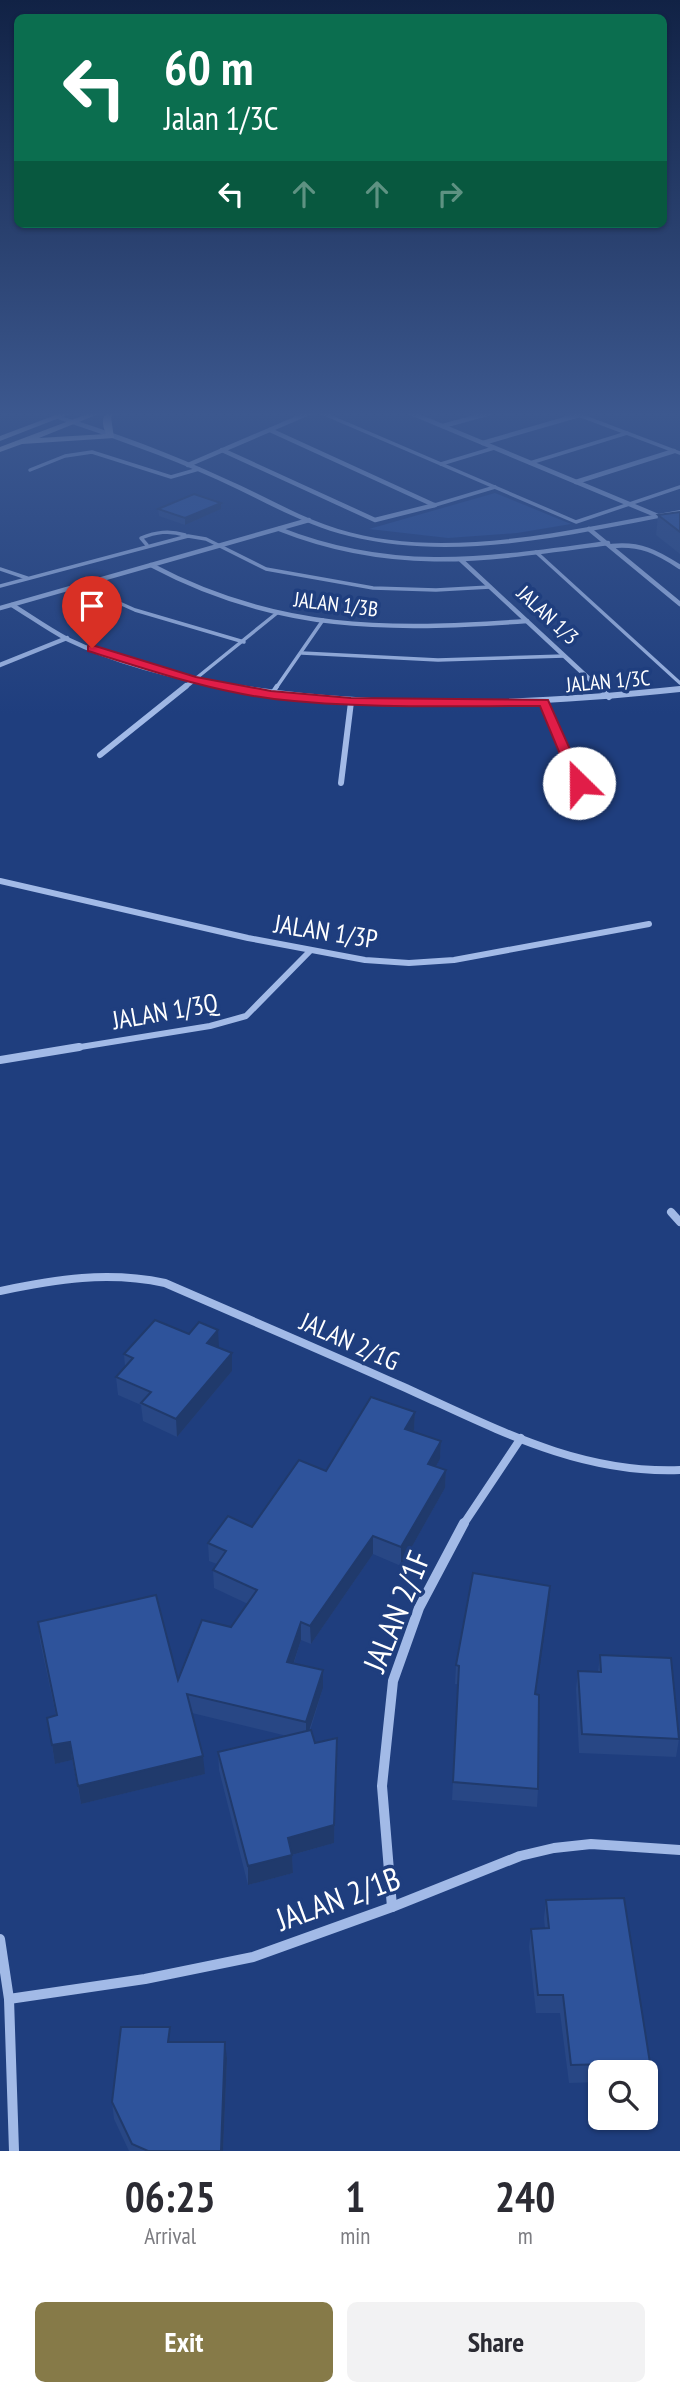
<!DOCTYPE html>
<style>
body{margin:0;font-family:"PT Sans Narrow",sans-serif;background:#f2f2f3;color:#2b2b33;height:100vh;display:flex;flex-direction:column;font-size:26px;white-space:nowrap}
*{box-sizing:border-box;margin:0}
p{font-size:23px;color:#7c7c81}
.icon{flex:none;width:38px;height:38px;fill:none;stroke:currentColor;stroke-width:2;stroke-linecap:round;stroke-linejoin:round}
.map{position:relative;height:2151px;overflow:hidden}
.side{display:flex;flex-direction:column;background:#fff;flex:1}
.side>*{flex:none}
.top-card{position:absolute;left:14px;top:14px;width:653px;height:214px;border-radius:10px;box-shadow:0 2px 5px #0004;background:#0b6e4f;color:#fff;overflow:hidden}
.fabs{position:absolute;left:588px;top:2060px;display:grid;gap:14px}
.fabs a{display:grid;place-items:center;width:70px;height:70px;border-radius:10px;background:#fff;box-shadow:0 2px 5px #0004;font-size:35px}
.pin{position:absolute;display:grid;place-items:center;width:60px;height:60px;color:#fff;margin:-72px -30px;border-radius:50% 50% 50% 0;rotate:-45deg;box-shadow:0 0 7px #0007}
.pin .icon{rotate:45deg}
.me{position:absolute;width:77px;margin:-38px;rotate:337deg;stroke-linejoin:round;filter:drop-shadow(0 0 5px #0008)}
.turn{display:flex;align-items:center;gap:24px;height:147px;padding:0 35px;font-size:32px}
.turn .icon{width:91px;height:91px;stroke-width:2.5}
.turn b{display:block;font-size:49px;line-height:60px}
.lanes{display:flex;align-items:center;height:66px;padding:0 35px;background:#0003;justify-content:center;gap:35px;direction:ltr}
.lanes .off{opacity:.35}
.eta{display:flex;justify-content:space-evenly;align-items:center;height:119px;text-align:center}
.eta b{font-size:42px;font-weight:600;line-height:49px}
.action{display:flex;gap:14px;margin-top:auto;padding:14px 35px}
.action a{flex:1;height:80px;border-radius:10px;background:#867a48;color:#fff;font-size:28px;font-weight:600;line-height:80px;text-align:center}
.action a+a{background:#f2f2f3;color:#2b2b33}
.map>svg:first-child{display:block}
.green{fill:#294e96}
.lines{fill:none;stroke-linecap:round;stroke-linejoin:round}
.service-far1{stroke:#a2bae7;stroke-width:3.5}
.service{stroke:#a2bae7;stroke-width:4.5}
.minor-far3{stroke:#a2bae7;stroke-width:4.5}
.minor-far2{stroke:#a2bae7;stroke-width:6}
.minor-far1{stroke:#a2bae7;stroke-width:8}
.minor{stroke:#a2bae7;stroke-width:10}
.tertiary{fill:#a2bae7;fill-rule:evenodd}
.secondary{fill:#cddaf6;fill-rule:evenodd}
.wall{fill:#284785}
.shaded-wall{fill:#203a6c}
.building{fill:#2e539b;stroke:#203a6c;stroke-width:2}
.route{fill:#e11d48;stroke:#92132f;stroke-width:2}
.labels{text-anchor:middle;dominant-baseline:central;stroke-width:7;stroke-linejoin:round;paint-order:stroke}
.far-street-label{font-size:21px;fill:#fff;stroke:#1f3e7e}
.street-label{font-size:26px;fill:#fff;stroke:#1f3e7e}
.near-street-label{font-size:32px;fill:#fff;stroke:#1f3e7e}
</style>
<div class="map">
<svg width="680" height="2151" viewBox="0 0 680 2151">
<rect width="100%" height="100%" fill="#1f3e7e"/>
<polygon class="green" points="495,493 571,524 517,533 448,538 369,529"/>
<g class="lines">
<g class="service-far1">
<polyline points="322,413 576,522 680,487"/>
<polyline points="579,415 680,453"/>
<polyline points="530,463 627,433"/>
<polyline points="441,464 494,448"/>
<polyline points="30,470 65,456 92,452 171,477 199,469"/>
<polyline points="435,505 495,487"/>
<path d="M147 545 141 538C156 532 169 530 185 535"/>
<polyline points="536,552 680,683"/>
<polyline points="0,569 27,578"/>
<polyline points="79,585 135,610 244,642"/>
<polyline points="0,586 188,536 206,539 266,569 373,588 436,590 490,587"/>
<polyline points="302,653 438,660 564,656"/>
<polyline points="194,680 277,613"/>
<polyline points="276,688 323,620"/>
</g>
<polyline class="service" points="271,695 277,686"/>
<g class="minor-far3">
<polyline points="411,413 658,516"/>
<polyline points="443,426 490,413"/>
<polyline points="270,430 434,505"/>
<polyline points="483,443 579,415"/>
<polyline points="222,450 375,520 435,505"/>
<polyline points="188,465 309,413"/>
<polyline points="576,482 674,451"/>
<path d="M279 529C395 575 489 559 608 543"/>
<polyline points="589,529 680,604"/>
<path d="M612 546C640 543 657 552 680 567"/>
<polyline points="461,560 599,688"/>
<path d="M151 565C277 632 388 631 527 621"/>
<path d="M12 605C30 616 48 629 67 639 119 664 181 679 238 688"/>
<polyline points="0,608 309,520"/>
<polyline points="0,665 67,638"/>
<polyline points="184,688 194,680"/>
</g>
<g class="minor-far2">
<path d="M227 686C379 711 528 705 680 689"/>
<polyline points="597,686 609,697"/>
<polyline points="544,702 579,783"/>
<polyline points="100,755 186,686"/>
<polyline points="341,783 351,702"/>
<polyline points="0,881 248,938 365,960 409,963 454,960 649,924"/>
<polyline points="68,1049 210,1026 246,1016 310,951"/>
</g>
<g class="minor-far1">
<polyline points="0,1060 79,1047"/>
<polyline points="671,1212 680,1222"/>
<path d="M0 1291C56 1279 108 1271 165 1283 243 1317 321 1350 399 1385 491 1426 576 1474 680 1470"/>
<polyline points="463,1525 521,1438"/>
</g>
<g class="minor">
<polyline points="392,1907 382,1786 393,1681 419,1608 464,1523"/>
<polyline points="0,1939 9,1999 14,2151"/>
<polyline points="9,1999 145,1979 253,1957 392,1907 520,1856 554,1848 591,1844 680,1850"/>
</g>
<path class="tertiary" d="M57 415C115 432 172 454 226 479 263 495 299 517 338 529 446 562 572 529 680 510V514C572 534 459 563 349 536 303 525 262 500 218 480 165 456 110 437 55 418L54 417Z"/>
<g class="secondary">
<polygon points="61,413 72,413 0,441 0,436"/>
<path d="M90 413H101L39 438 106 434C103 427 101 419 106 413H114L111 417 114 438 22 444 0 452V447Z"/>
</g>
</g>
<g class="wall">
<polygon points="158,509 221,509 185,525 159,516"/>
<polygon points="680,512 680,554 656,535 658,515"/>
<polygon points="219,1348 232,1371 177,1437 143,1421 141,1405 118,1395 116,1377 125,1367 124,1354"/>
<polygon points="415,1412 414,1430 413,1432 441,1441 440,1459 436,1466 446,1470 445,1488 401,1566 373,1554 311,1644 301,1640 294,1663 323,1688 310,1731 315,1743 337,1756 334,1843 292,1855 293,1873 248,1885 219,1770 218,1752 287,1736 192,1713 205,1774 81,1804 72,1760 55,1764 47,1718 56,1716 40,1641 38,1622 178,1680 231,1627 248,1604 214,1588 213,1570 217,1564 209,1561 208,1543 252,1527 326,1471"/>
<polygon points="550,1586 536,1694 538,1789 537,1807 452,1800 458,1684 455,1684 456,1665"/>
<polygon points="600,1655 679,1739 676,1757 579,1753 576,1689 578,1671 598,1672"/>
<polygon points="546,1900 650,2063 647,2081 646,2081 646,2072 600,2072 600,2082 569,2083 560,2013 536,2013 529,1947 531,1929 545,1928 544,1918"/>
<polygon points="171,2042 227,2059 223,2151 129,2151 114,2119 112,2102"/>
</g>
<g class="shaded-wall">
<polygon points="221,503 221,509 185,525 185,518"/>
<polygon points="218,1330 219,1348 207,1343"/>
<polygon points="232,1353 232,1371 177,1437 176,1419"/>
<polygon points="415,1412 414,1430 404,1447 405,1429"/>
<polygon points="441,1441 440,1459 427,1482 428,1464"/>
<polygon points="446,1470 445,1488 401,1566 401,1547"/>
<polygon points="373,1536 373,1554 311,1644 310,1626"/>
<polygon points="550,1586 549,1604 533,1712 535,1694"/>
<polygon points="301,1622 301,1640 288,1680 287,1662"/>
<polygon points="323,1670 323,1688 306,1740 306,1722"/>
<polygon points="337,1738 334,1843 288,1856 288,1838"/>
<polygon points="70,1742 72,1760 55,1764 52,1745"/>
<polygon points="203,1756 205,1774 81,1804 78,1786"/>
<polygon points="292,1855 293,1873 248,1885 248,1866"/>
<polygon points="225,2042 227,2059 223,2151 221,2151"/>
</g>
<g class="building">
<polygon points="194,494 221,503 185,518 158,509"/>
<polygon points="680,512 680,532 658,515"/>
<polygon points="155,1320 189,1334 199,1322 218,1330 207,1343 232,1353 176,1419 141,1403 151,1392 116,1377 133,1358 124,1354"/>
<polygon points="371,1397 415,1412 405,1429 441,1441 428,1464 446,1470 401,1547 373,1536 310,1626 301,1622 287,1662 323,1670 306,1722 187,1694 203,1756 78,1786 70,1742 52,1745 47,1718 57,1715 38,1622 156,1595 178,1680 202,1620 231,1627 257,1590 213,1570 226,1551 208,1543 228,1516 252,1527 299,1460 326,1471"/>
<polygon points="473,1573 550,1586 535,1694 539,1695 538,1789 453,1782 459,1666 456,1665"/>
<polygon points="600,1655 671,1658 679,1739 582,1734 578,1671 601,1672"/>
<polygon points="311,1730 315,1743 337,1738 334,1825 288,1838 292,1855 248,1866 218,1752"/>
<polygon points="624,1898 650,2063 571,2065 563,1995 538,1995 531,1929 549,1928 546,1900"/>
<polygon points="121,2027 170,2027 168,2042 225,2042 221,2151 148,2151 132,2144 112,2102"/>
</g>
<linearGradient id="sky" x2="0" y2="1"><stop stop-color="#112245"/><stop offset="0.58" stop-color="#3c588f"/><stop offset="1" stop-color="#3c588f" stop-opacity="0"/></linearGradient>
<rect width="680" height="714" fill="url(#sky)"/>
<path class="route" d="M92 645 196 677 271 691 351 698 548 700 585 783 579 787 572 783 540 706C451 706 362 709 274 699 210 691 149 670 88 651V646Z"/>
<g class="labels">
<g class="far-street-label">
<text transform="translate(336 604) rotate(7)">JALAN 1/3B</text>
<text transform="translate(548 615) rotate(43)">JALAN 1/3</text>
<text transform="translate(608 681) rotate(-5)">JALAN 1/3C</text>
</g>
<g class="street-label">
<text transform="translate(326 931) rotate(9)">JALAN 1/3P</text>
<text transform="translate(165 1011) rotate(-10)">JALAN 1/3Q</text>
<text transform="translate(350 1341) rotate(24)">JALAN 2/1G</text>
</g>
<g class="near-street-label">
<text transform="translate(396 1611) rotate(-68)">JALAN 2/1F</text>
<text transform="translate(338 1898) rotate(-20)">JALAN 2/1B</text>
</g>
</g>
</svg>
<div class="fabs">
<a><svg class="icon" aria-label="search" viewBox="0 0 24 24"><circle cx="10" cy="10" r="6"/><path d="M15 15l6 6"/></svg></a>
</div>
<div class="pin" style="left:92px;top:648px;background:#d93025"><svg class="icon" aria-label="arrive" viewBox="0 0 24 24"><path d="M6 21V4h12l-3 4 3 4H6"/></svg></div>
<svg class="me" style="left:579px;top:783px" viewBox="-20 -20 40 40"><circle r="19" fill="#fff"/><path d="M0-13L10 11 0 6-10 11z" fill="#e11d48"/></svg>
<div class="top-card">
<div class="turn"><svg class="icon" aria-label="left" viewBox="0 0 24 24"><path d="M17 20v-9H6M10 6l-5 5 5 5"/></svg><div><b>60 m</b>Jalan 1/3C</div></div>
<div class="lanes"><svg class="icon" aria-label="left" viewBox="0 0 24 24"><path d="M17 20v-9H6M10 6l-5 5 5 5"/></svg><svg class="icon off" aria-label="ahead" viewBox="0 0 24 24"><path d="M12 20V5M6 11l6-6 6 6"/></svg><svg class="icon off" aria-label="ahead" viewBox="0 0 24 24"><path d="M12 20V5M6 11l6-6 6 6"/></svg><svg class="icon off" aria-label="right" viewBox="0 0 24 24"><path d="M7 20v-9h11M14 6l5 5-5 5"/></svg></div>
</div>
</div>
<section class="side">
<div class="eta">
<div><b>06:25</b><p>Arrival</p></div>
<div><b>1</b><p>min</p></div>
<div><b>240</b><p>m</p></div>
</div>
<div class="action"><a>Exit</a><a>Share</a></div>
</section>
